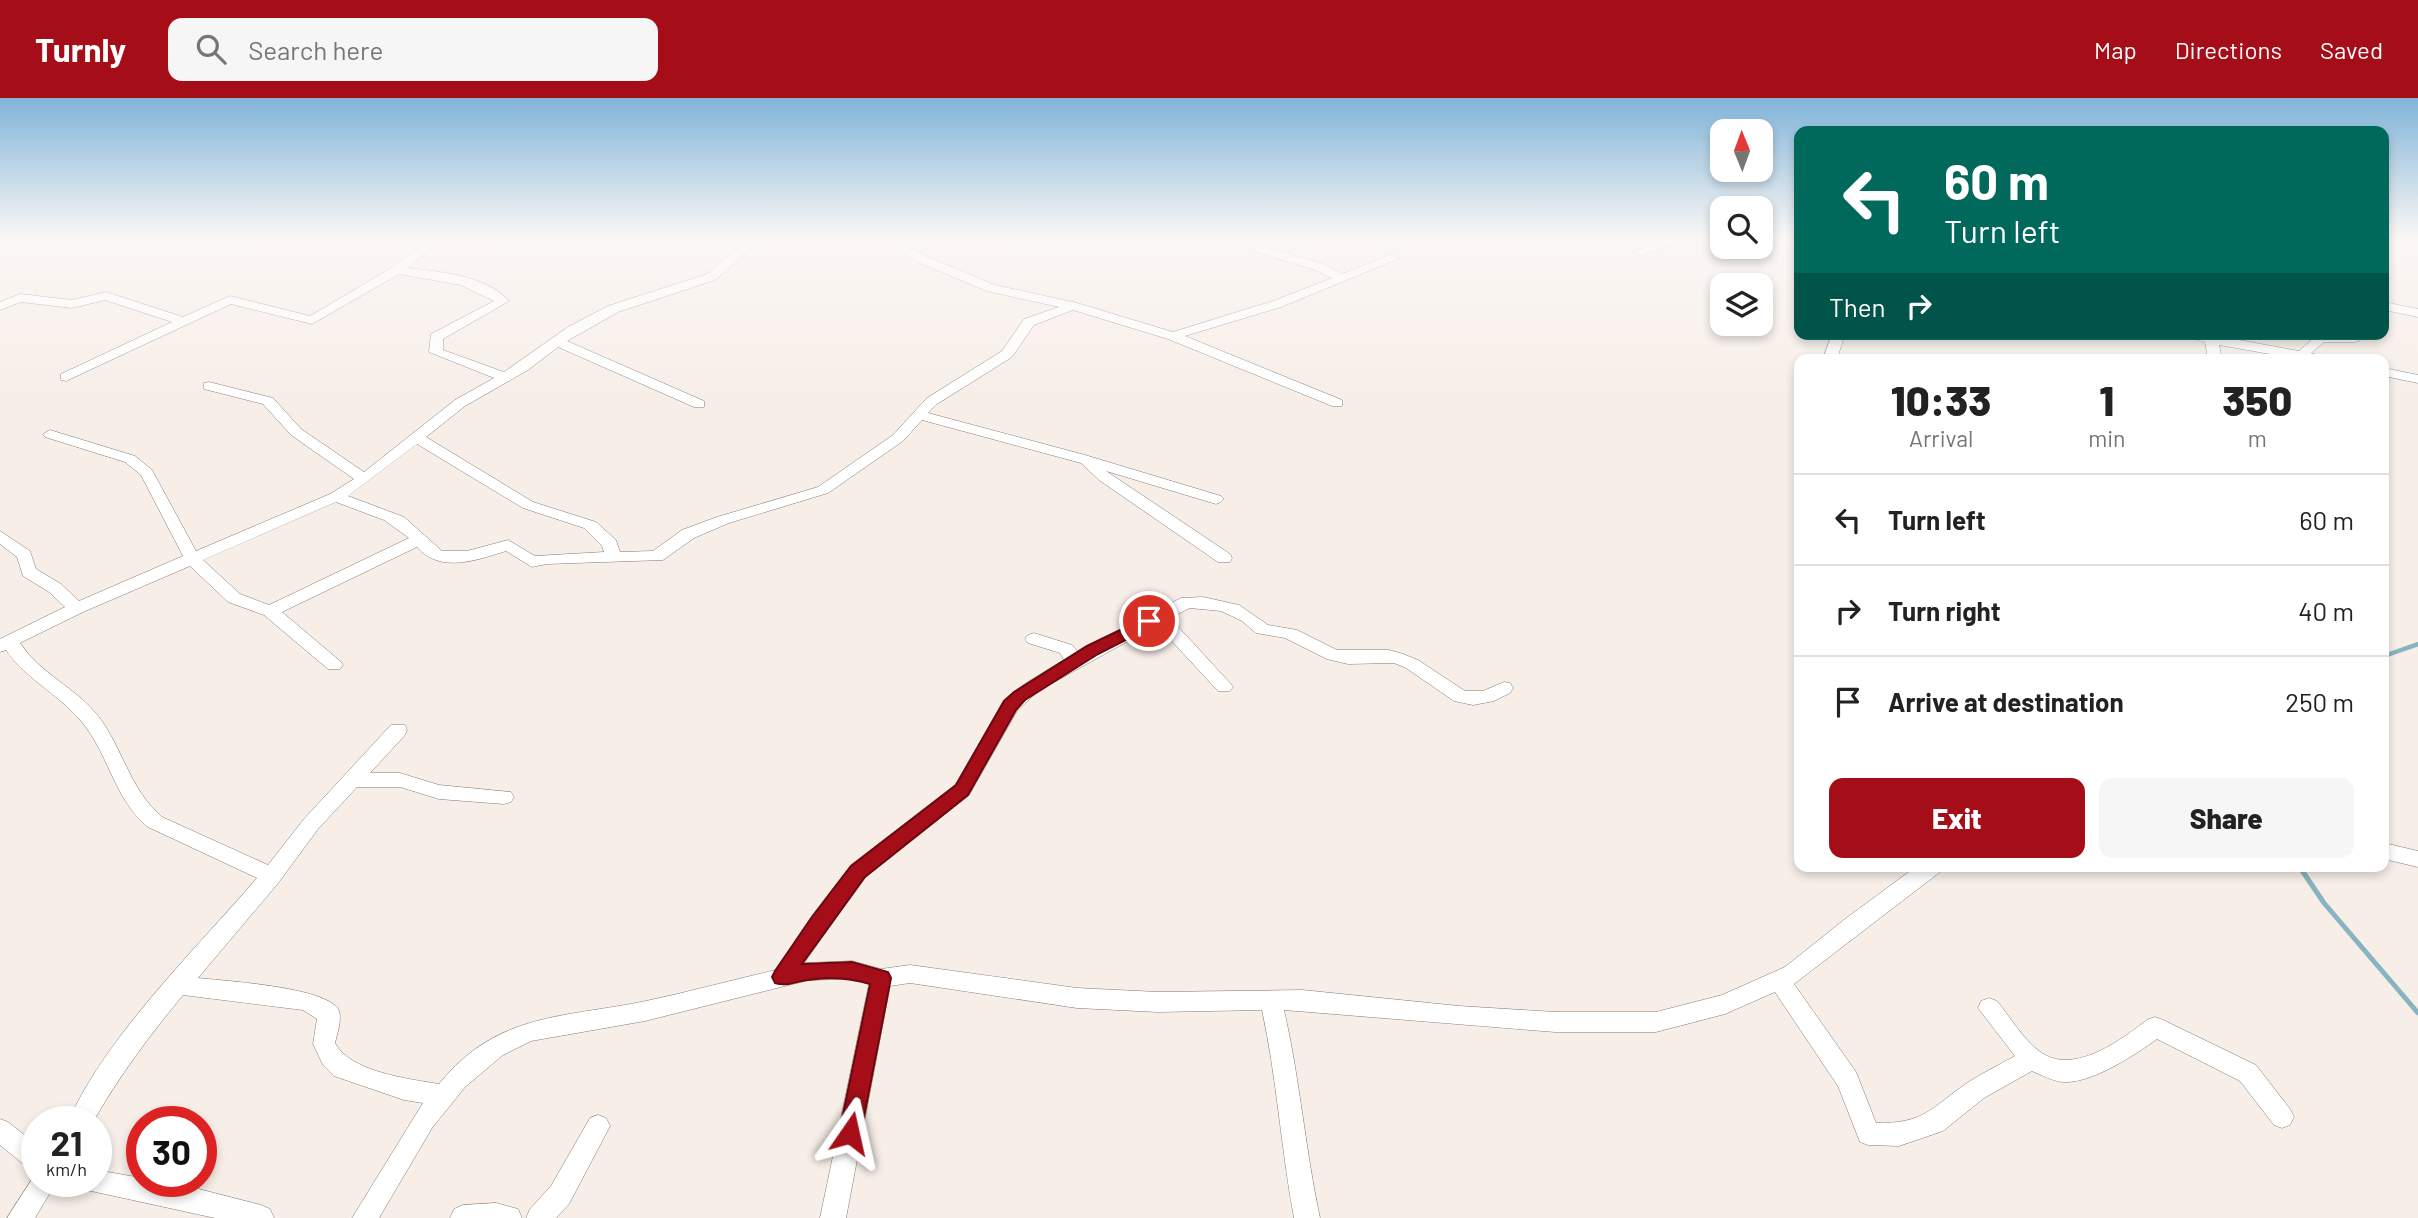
<!DOCTYPE html>
<style>
body{margin:0;font-family:Barlow,sans-serif;background:#f6f6f6;color:#222;height:100vh;display:flex;flex-direction:column;font-size:26px;white-space:nowrap}
*{box-sizing:border-box;margin:0}
p{font-size:23px;color:#767676}
.icon{flex:none;width:38px;height:38px;fill:none;stroke:currentColor;stroke-width:2;stroke-linecap:round;stroke-linejoin:round}
.map{position:relative;flex:1;overflow:hidden}
.sheet{position:absolute;left:1794px;top:256px;width:595px;height:518px;display:flex;flex-direction:column;background:#fff;border-radius:14px;box-shadow:0 4px 10px #0003}
.sheet>*{flex:none}
.top-card{position:absolute;left:1794px;top:28px;width:595px;height:214px;border-radius:14px;box-shadow:0 4px 10px #0003;background:#00695c;color:#fff;overflow:hidden}
.needle{width:46px;rotate:359deg}
.buttons{position:absolute;left:1710px;top:21px;display:grid;gap:14px}
.buttons a{display:grid;place-items:center;width:63px;height:63px;border-radius:14px;background:#fff;box-shadow:0 4px 10px #0003;font-size:35px}
.speed{position:absolute;left:21px;top:1008px;display:flex;gap:14px;font-size:35px;font-weight:700;text-align:center}
.speed>*{display:grid;place-content:center;width:91px;height:91px;border-radius:50%;background:#fff;box-shadow:0 4px 10px #0003;line-height:1}
.speed small{font-size:18px;font-weight:400}
.speed .limit{border:10px solid #d22;background:#fff;color:#111}
.pin{position:absolute;display:grid;place-items:center;width:60px;height:60px;color:#fff;margin:-30px;border:4px solid #fff;border-radius:50%;box-shadow:0 2px 7px #0007}
.me{position:absolute;width:77px;margin:-38px;rotate:11deg;stroke-linejoin:round;filter:drop-shadow(0 0 5px #0008)}
.turn{display:flex;align-items:center;gap:24px;height:147px;padding:0 35px;font-size:32px}
.turn .icon{width:91px;height:91px;stroke-width:2.5}
.turn b{display:block;font-size:49px;line-height:60px}
.then{display:flex;align-items:center;height:66px;padding:0 35px;background:#0003;gap:14px;font-size:26px}
.eta{display:flex;justify-content:space-evenly;align-items:center;height:119px;text-align:center}
.eta b{font-size:42px;font-weight:800;line-height:49px}
.cta{display:flex;gap:14px;margin-top:auto;padding:14px 35px}
.cta a{flex:1;height:80px;border-radius:14px;background:#a50e18;color:#fff;font-size:28px;font-weight:800;line-height:80px;text-align:center}
.cta a+a{background:#f6f6f6;color:#222}
ul{padding:0;list-style:none}
li{display:flex;align-items:center;gap:21px;height:91px;padding:0 35px;border-top:2px solid #e0e0e0}
li div{flex:1}
li b{display:block;font-size:26px}
li em{font-style:normal}
header{display:flex;align-items:center;gap:42px;box-sizing:border-box;height:98px;padding:0 35px;background:#a50e18;color:#fff}
header strong{font-size:33px}
nav{display:flex;gap:38px;margin-inline-start:auto;font-size:24px}
.search{width:490px;height:63px;background:#f6f6f6;display:flex;align-items:center;gap:18px;box-sizing:border-box;padding:0 24px;border-radius:14px;color:#767676;font-size:26px}
.map>svg:first-child{display:block}
.lines{fill:none;stroke-linecap:round;stroke-linejoin:round}
.stream-far1{stroke:#88b4c2;stroke-width:4.5}
.stream{stroke:#88b4c2;stroke-width:5}
.minor-casing{stroke:#837b76;stroke-width:1}
.minor{fill:#fff;fill-rule:evenodd}
.route{fill:#a50e18;stroke:#6b0910;stroke-width:2}
</style>
<header>
<strong>Turnly</strong>
<div class="search"><svg class="icon" aria-label="search" viewBox="0 0 24 24"><circle cx="10" cy="10" r="6"/><path d="M15 15l6 6"/></svg>Search here</div>
<nav><a>Map</a><a>Directions</a><a>Saved</a></nav>
</header>
<div class="map">
<svg width="2418" height="1120" viewBox="0 0 2418 1120">
<rect width="100%" height="100%" fill="#f7eee8"/>
<g class="lines">
<polyline class="stream-far1" points="2384,558 2418,546"/>
<polyline class="stream" points="2299,768 2324,805 2418,915"/>
<defs>
<g id="minor">
<path d="M428 142 440 143 408 170C441 174 485 177 509 203L443 241V252L504 274 568 229 608 208 707 176 748 142H761L715 182 618 214 567 243 704 303V309H694L558 249 528 272 465 308 426 339 533 404 596 424 616 442 620 454 653 453 682 432 717 419 818 389 893 337 927 300 1002 253 1024 221 1059 209 987 193 920 165 881 142H896L928 159 995 187 1077 205 1173 234 1273 203 1332 180 1315 172 1253 153V147H1261L1323 166 1342 176 1390 157 1400 160 1281 209 1185 238 1342 302V308H1332L1168 241 1073 212 1034 227 1012 259 937 306 928 315 1085 357 1221 398 1224 401 1221 404 1216 406 1106 373 1230 456 1232 460 1230 464H1218L1099 382 1081 365 922 322 903 343 828 395 729 425 694 440 663 462 547 466 532 469 506 453C477 462 440 476 417 449L282 514 340 563 343 567 340 571H328L264 517 228 504 190 468 83 514 20 545C40 576 77 590 99 619 123 651 130 692 162 719L268 767 304 721 391 627H405L407 632 405 637 370 675H400L439 687 511 694 514 699 511 704 504 706 439 701 400 689H357L318 731 279 784 198 880C224 883 330 889 339 913 342 922 337 936 335 945 350 974 409 981 439 986 497 914 564 920 646 903 689 894 732 882 776 872L811 819 851 767 955 687 1004 603 1026 585 1064 562 1060 555 1028 545 1025 541 1028 537 1034 535 1072 547 1078 554 1181 500 1203 499 1239 507 1268 527 1297 532 1337 552H1389L1403 556 1418 562 1465 593H1483L1504 584 1510 585 1513 590 1510 595 1494 603 1473 607 1454 603 1406 570 1394 565 1348 566 1327 561 1285 540 1256 535 1242 523 1221 513 1190 510 1170 520 1230 585 1233 589 1230 593H1218L1157 527 1038 593 1017 613 969 697 865 779 804 865 852 863 881 871 910 867 1077 890 1158 894 1302 892 1459 908 1555 914H1656L1722 897 1785 869 1845 821 1917 768H1943L1940 774 1794 886 1856 974 1876 1025C1924 1026 1931 1010 1967 985 1982 975 1999 967 2015 958L1978 910 1981 903 1989 900 1997 903C2010 919 2023 941 2039 953 2072 979 2121 942 2147 922L2155 919 2163 922 2256 967 2290 1011 2294 1019 2290 1027 2282 1030 2274 1027 2240 983 2157 941C2135 957 2091 986 2063 984 2053 983 2041 977 2032 973L1984 1000 1943 1033 1899 1048 1868 1047 1860 1044 1838 988 1775 894 1725 916 1656 934H1555L1284 912C1300 981 1305 1051 1320 1120H1294C1281 1051 1277 981 1262 912L1158 914 1077 910 910 885 890 888 846 1120H820L869 886 852 881 809 882 645 923 531 943 503 957 465 989 432 1030 379 1120H352L423 1005 404 1002 334 978 323 967 313 946 317 921 303 912 183 897C150 937 119 978 93 1024H68C105 939 196 851 257 780L148 729C115 702 110 661 85 628 63 598 27 583 6 552L0 554V541L65 509 49 494 23 478 17 459 0 446V433L30 453 36 471 61 486 79 503 183 458 141 377 125 364 45 339 43 336 50 332 135 358 152 372 196 453 330 396 354 381 291 337 263 306 204 291V285L209 284 273 300 301 331 364 374 455 302 494 280 429 254 431 236 494 203 461 187 399 176 312 226 231 206 66 283 61 282V276L172 224 105 202 72 210 21 204 0 212V204L20 196 72 202 106 194 183 219 230 198 310 218 393 169ZM417 346 523 410 584 430 602 448 604 454 535 458 508 442 467 453H442L404 419 348 398ZM336 404 384 422 409 440 269 507 240 496 203 462Z"/>
<polygon points="1665,142 1684,142 1640,158 1634,154"/>
<polygon points="2384,204 2418,211 2418,219 2384,212"/>
<polygon points="1832,236 1845,236 1837,261 1823,261"/>
<polygon points="2175,236 2211,237 2299,253 2316,238 2361,236 2359,243 2354,244 2324,244 2311,255 2329,261 2298,261 2219,247 2222,261 2208,261 2205,244"/>
<polygon points="2384,270 2418,277 2418,285 2384,278"/>
<polygon points="2384,745 2418,753 2418,769 2384,761"/>
<polygon points="598,1017 606,1020 610,1028 569,1106 556,1120 526,1120 530,1111 551,1088 590,1020"/>
<polygon points="0,1021 8,1024 37,1047 37,1074 28,1070 0,1047"/>
<polygon points="96,1072 142,1080 142,1083 187,1088 261,1107 270,1111 274,1120 215,1120 82,1091 79,1083 96,1083"/>
<polygon points="36,1075 37,1083 57,1083 35,1120 7,1120"/>
<polygon points="496,1105 518,1111 522,1120 450,1120 454,1111 463,1107"/>
</g>
</defs>
<use href="#minor" class="minor-casing"/>
<use href="#minor" class="minor"/>
</g>
<linearGradient id="sky" x2="0" y2="1"><stop stop-color="#81b4d9"/><stop offset="0.47" stop-color="#fbf7f5"/><stop offset="1" stop-color="#fbf7f5" stop-opacity="0"/></linearGradient>
<rect width="2418" height="299" fill="url(#sky)"/>
<path class="route" d="M1149 518 1155 519 1157 523 1155 527 1098 556 1025 602 1016 612 968 697 865 779 802 866 852 864 888 874 891 880 861 1035 858 1042 850 1045 842 1042 839 1035 870 886C850 880 829 879 808 882 797 883 787 889 775 885L772 879 775 873 812 819 851 768 956 687 1004 603 1014 594 1087 548Z"/>
</svg>
<div class="buttons">
<a><svg class="needle" viewBox="-14 -14 28 28"><path d="M0-13l5 13h-10z" fill="#e53935"/><path d="M0 13l5-13h-10z" fill="#767676"/></svg></a>
<a><svg class="icon" aria-label="search" viewBox="0 0 24 24"><circle cx="10" cy="10" r="6"/><path d="M15 15l6 6"/></svg></a>
<a><svg class="icon" aria-label="layers" viewBox="0 0 24 24"><path d="M12 4l9 5-9 5-9-5zM3 14l9 5 9-5"/></svg></a>
</div>
<div class="speed"><div>21<small>km/h</small></div><div class="limit">30</div></div>
<div class="pin" style="left:1149px;top:523px;background:#d93025"><svg class="icon" aria-label="arrive" viewBox="0 0 24 24"><path d="M6 21V4h12l-3 4 3 4H6"/></svg></div>
<svg class="me" style="left:850px;top:1035px" viewBox="-20 -20 40 40"><path d="M0-17L14 15 0 8-14 15z" fill="#a50e18" stroke="#fff" stroke-width="4"/></svg>
<div class="top-card">
<div class="turn"><svg class="icon" aria-label="left" viewBox="0 0 24 24"><path d="M17 20v-9H6M10 6l-5 5 5 5"/></svg><div><b>60 m</b>Turn left</div></div>
<div class="then">Then<svg class="icon" aria-label="right" viewBox="0 0 24 24"><path d="M7 20v-9h11M14 6l5 5-5 5"/></svg></div>
</div>
<section class="sheet">
<div class="eta">
<div><b>10:33</b><p>Arrival</p></div>
<div><b>1</b><p>min</p></div>
<div><b>350</b><p>m</p></div>
</div>
<ul>
<li><svg class="icon" aria-label="left" viewBox="0 0 24 24"><path d="M17 20v-9H6M10 6l-5 5 5 5"/></svg><div><b>Turn left</b></div><em>60 m</em></li>
<li><svg class="icon" aria-label="right" viewBox="0 0 24 24"><path d="M7 20v-9h11M14 6l5 5-5 5"/></svg><div><b>Turn right</b></div><em>40 m</em></li>
<li><svg class="icon" aria-label="arrive" viewBox="0 0 24 24"><path d="M6 21V4h12l-3 4 3 4H6"/></svg><div><b>Arrive at destination</b></div><em>250 m</em></li>
</ul>
<div class="cta"><a>Exit</a><a>Share</a></div>
</section>
</div>
